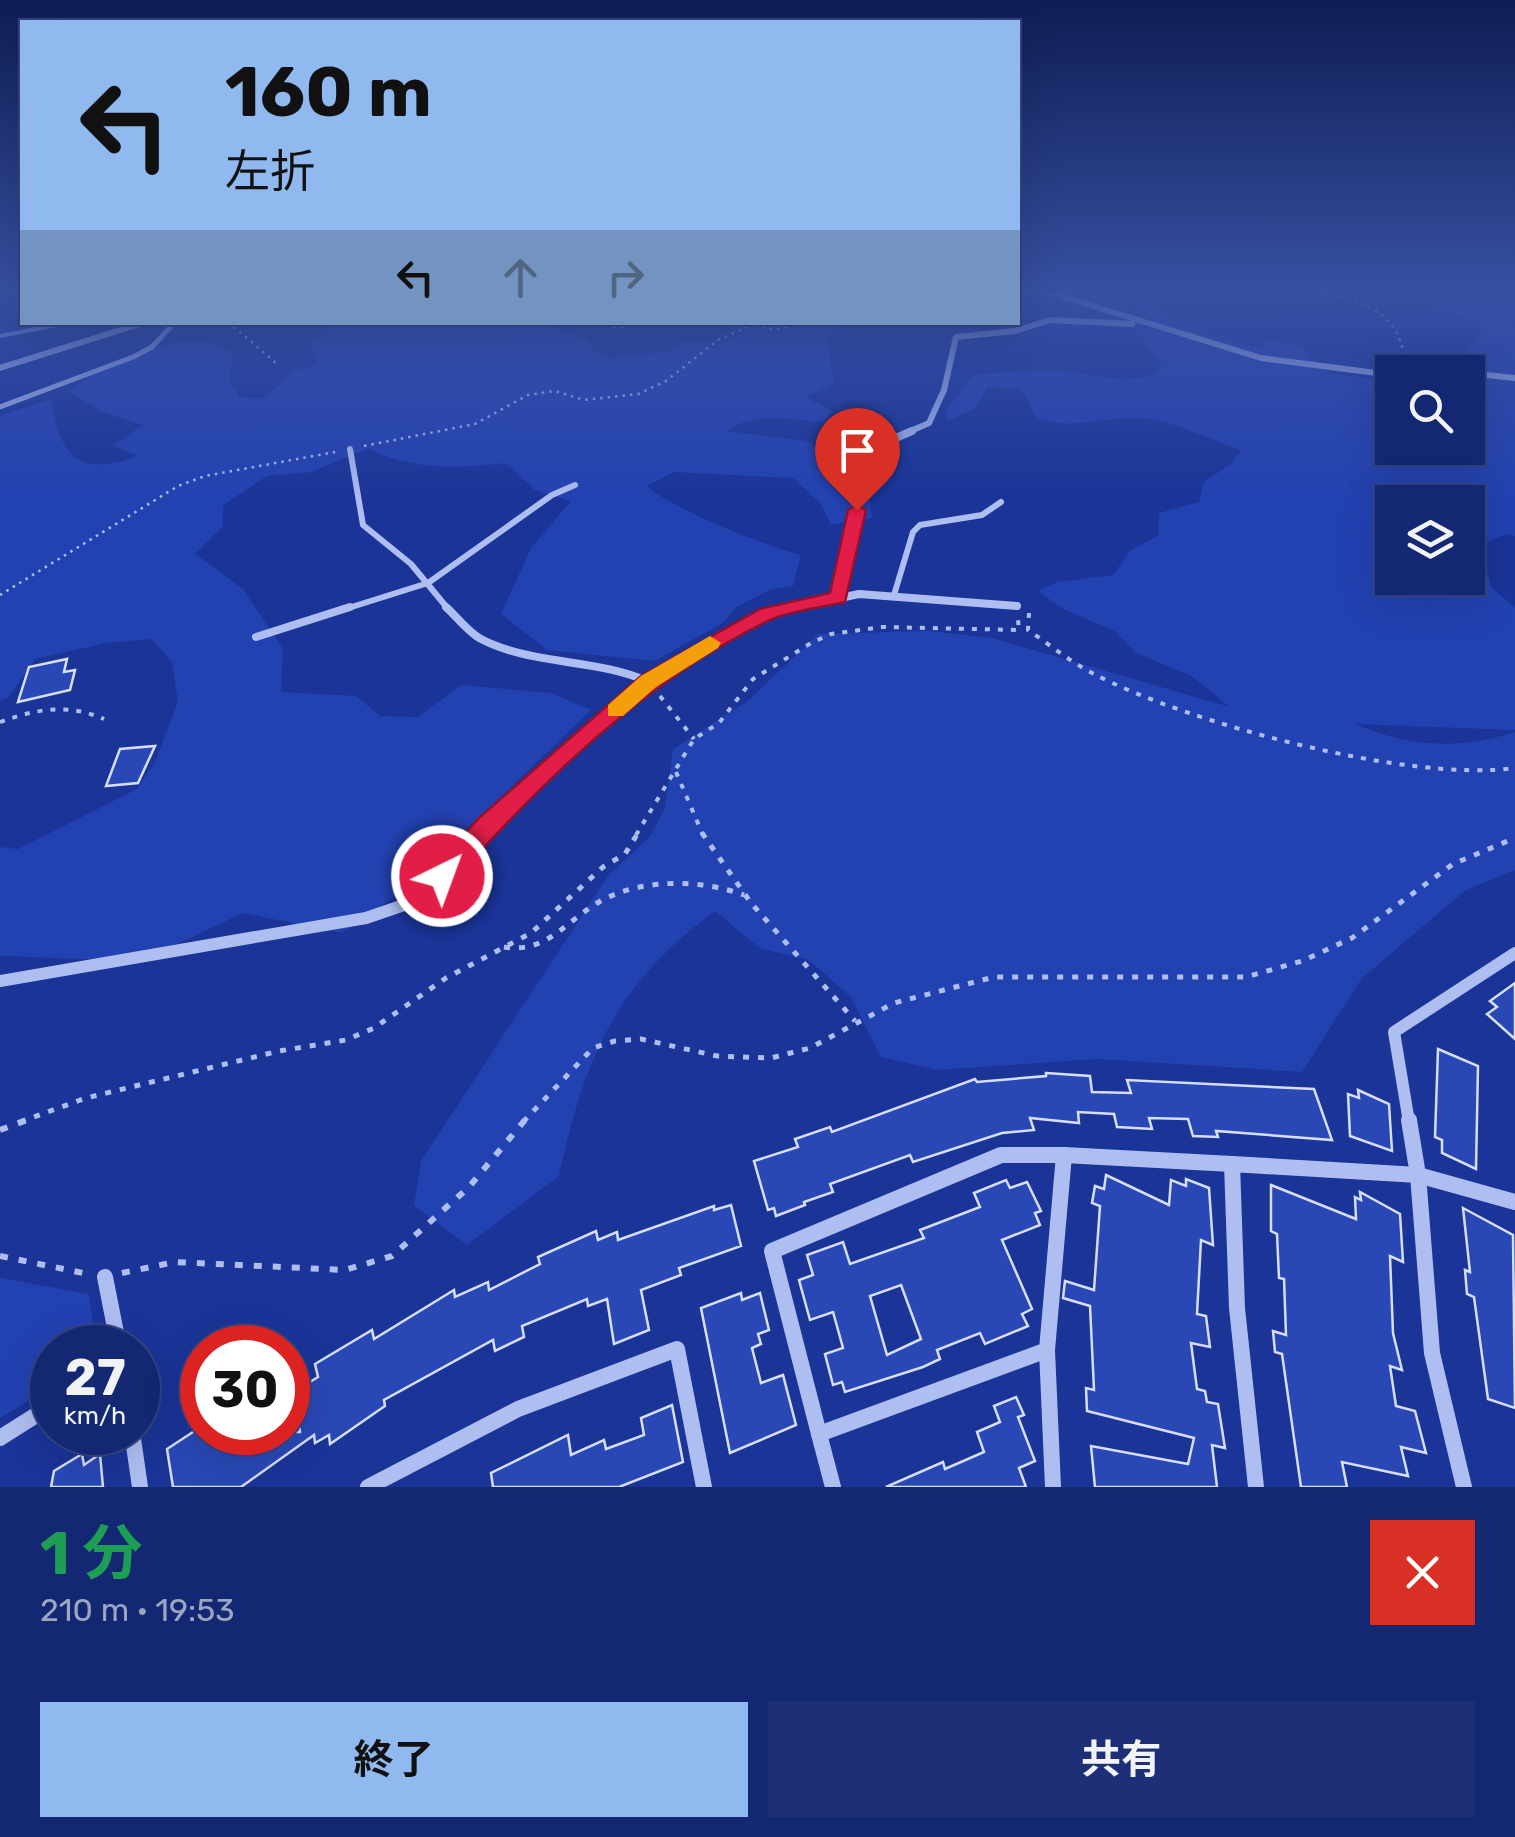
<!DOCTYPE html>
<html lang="ja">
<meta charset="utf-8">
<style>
body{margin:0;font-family:Rubik,"Noto Sans JP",sans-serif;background:#1d2f77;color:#f1f3f6;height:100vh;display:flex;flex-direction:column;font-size:38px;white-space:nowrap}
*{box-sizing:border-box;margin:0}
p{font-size:32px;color:#9da5c4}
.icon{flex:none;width:55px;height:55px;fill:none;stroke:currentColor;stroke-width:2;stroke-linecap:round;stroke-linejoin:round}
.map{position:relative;height:1487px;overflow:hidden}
.sheet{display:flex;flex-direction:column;background:#142772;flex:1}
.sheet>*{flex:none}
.guide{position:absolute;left:20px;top:20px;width:1000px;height:305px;border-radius:0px;box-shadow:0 10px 40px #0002,0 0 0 2px #334484;background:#90b9f0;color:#111;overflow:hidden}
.buttons{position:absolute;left:1375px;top:355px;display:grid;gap:20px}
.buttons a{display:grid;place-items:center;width:110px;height:110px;border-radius:0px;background:#142772;box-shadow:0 10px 40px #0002,0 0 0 2px #334484;font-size:50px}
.speed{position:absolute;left:30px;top:1325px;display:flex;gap:20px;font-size:50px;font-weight:700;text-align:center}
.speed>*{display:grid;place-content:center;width:130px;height:130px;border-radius:50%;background:#142772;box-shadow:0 10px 40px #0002,0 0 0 2px #334484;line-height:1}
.speed small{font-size:25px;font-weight:400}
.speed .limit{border:15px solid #d22;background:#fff;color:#111}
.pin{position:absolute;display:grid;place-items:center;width:85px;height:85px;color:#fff;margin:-102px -42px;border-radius:50% 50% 50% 0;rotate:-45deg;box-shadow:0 0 10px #0007}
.pin .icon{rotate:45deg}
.me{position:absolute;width:110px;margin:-55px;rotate:42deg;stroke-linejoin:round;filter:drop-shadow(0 0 8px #0008)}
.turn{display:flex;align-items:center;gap:35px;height:210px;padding:0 40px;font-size:45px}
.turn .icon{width:130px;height:130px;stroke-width:2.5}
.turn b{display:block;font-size:70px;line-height:85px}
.lanes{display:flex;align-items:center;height:95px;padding:0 40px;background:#0003;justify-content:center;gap:50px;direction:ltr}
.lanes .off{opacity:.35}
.round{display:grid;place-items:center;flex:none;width:105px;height:105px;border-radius:0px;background:#1d2f77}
.headline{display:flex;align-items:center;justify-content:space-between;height:170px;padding:0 40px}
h1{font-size:60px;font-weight:700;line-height:75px;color:#1e9e55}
.button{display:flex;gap:20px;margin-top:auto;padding:20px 40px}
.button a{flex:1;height:115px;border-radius:0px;background:#90b9f0;color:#111;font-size:40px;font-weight:700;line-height:115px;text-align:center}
.button a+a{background:#1d2f77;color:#f1f3f6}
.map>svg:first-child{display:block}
.green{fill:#2342b2;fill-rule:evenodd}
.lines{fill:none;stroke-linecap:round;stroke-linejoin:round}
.stream{stroke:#a2b5f3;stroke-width:4}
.building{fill:#2948b6;stroke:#d6defb;stroke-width:2.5;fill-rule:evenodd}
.path-far3{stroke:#afbef1;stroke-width:2.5;stroke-dasharray:2.5 5;stroke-linecap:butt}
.path-far2{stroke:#afbef1;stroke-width:4;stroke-dasharray:5 8;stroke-linecap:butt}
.path-far1{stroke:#afbef1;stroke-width:5;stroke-dasharray:6 9;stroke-linecap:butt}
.path{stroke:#afbef1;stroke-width:6;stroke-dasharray:8 11;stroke-linecap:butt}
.lane-far2{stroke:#afbef1;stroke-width:5}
.lane-far1{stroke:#afbef1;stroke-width:6}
.lane{stroke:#afbef1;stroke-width:8}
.street-far4{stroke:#afbef1;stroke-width:6}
.street-far3{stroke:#afbef1;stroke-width:8}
.street-far2{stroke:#afbef1;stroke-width:10}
.street-far1{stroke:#afbef1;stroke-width:12}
.street{stroke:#afbef1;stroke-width:16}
.route{fill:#e11d48;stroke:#92132f;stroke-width:2.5}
.slow{fill:#f59e0b}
</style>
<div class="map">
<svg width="1515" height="1487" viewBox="0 0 1515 1487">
<rect width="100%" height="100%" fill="#1a3498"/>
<g class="green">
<path d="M1399 293H1500L1515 299V536L1506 534 1479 546 1492 588 1515 608V730L1355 724C1409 747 1459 750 1515 732V870L1466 890 1362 978 1302 1072 1097 1059 937 1070 881 1057 851 997 807 959 761 949 715 911C615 985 585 1057 559 1176L467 1245 414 1205 421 1161 608 876 651 835 665 808 673 749 748 701 818 634 929 631 992 638 1230 707 1190 675 1136 653 1116 632 1063 609 1038 591 1057 582 1113 575 1131 550 1159 535V513L1199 502 1204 482 1232 463 1241 450C1207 439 1174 420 1137 418 1098 417 1077 430 1037 419L1021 389 987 387 976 408 948 421 945 412 974 374C1003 373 1032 371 1060 371 1092 372 1131 389 1160 370L1161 361 1140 335 1155 325 1136 312 1147 306 1202 333 1261 349 1264 340 1299 345 1330 374 1392 381V448H1468V372H1437L1461 368 1463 356 1478 341 1480 324ZM1392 502H1468V578H1392Z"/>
<path d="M329 323H543L586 339 598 355 609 359 669 351 685 339 722 344 740 334 721 323H851L827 338 834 383 805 397 832 411 823 422C791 420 754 411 727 431L807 441 868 484 872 518 831 525 821 504 793 478 673 472 647 486C670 508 767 547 801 555L793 586 771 589 735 608 724 622 655 661 547 650 501 614 531 548 571 501 535 490 506 463C462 468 408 471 369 448L311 472 267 476 223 505V526L195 554 243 589 283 649 281 692 356 696 380 716 418 717 461 685 551 693 591 710 409 886 342 933 243 913 141 961 0 956V847L18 849 137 789 155 762 178 702 172 662 152 639 106 643 35 659 9 697 0 701V416L51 399C61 459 79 477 139 456L112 446 143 425 103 412 68 391C98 370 168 336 205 341 215 343 225 349 234 353L228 379 240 397 264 399 293 372 317 364 309 344Z"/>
<polygon points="0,1278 89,1294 96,1347 52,1348 52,1386 0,1418"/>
</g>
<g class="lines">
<polyline class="stream" points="0,336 72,322"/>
</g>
<g class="building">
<polygon points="67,659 64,672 75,670 70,690 18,702 29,667"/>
<polygon points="155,746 138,783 106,786 120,749"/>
<polygon points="1515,983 1515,1039 1487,1014 1497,1007 1490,1001"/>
<polygon points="1438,1049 1478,1066 1476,1169 1442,1153 1442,1140 1435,1137"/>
<polygon points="1046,1073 1090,1076 1092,1092 1131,1093 1127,1080 1314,1089 1332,1140 1216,1131 1218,1137 1193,1136 1188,1119 1149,1118 1152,1129 1117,1127 1114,1114 1078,1112 1079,1123 1030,1118 1034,1130 1002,1133 913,1162 910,1155 830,1184 833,1192 804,1202 805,1205 776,1216 774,1208 768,1210 754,1161 798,1147 795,1139 830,1127 832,1132 975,1079 977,1082 1046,1076"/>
<polygon points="1358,1090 1389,1104 1392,1151 1350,1136 1348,1094 1359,1098"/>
<polygon points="1106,1175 1169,1205 1171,1180 1186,1186 1186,1179 1209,1188 1213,1245 1201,1240 1197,1314 1206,1316 1210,1347 1191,1343 1197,1389 1205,1391 1207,1402 1218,1404 1225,1448 1212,1445 1217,1487 1095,1487 1091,1446 1188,1464 1194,1438 1087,1411 1086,1388 1094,1390 1090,1306 1063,1298 1065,1281 1094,1290 1100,1206 1092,1203 1095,1186 1104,1189"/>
<path d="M1006 1180 1010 1188 1027 1182 1041 1211 1035 1213 1040 1225 1002 1240 1032 1309 1022 1314 1028 1326 985 1344 980 1333 937 1350 940 1359 923 1367 845 1392 842 1382 833 1385 825 1354 843 1348 833 1312 810 1320 799 1280 813 1275 807 1255 843 1242 850 1264 924 1238 920 1230 980 1207 974 1193ZM901 1285 921 1339 887 1355 870 1296Z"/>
<polygon points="1271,1185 1356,1219 1355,1197 1361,1200 1360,1192 1400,1214 1403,1262 1390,1256 1393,1333 1402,1370 1390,1366 1396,1406 1415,1411 1426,1453 1401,1447 1408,1476 1342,1462 1347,1487 1301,1487 1282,1354 1275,1352 1273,1331 1286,1335 1284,1279 1279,1278 1277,1234 1271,1231"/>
<polygon points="731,1205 741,1246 679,1268 681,1275 641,1290 649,1330 614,1344 607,1299 588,1306 587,1299 522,1326 524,1337 495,1351 493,1340 384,1400 385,1406 330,1444 329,1435 315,1443 314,1435 241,1487 173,1487 167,1449 193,1432 300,1432 294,1392 318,1377 315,1364 372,1330 374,1339 454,1290 455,1297 488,1282 489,1290 540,1264 538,1257 596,1231 598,1240 617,1232 618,1240 714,1206 714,1210"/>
<polygon points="1463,1208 1513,1235 1515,1408 1488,1399 1474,1297 1467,1294 1465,1270 1470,1272"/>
<polygon points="741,1293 742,1300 760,1293 769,1330 758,1334 761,1344 752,1348 761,1383 783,1375 796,1425 730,1453 701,1308"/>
<polygon points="1016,1397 1024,1415 1018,1417 1035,1461 1019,1468 1026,1487 886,1487 943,1462 945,1469 984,1452 977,1432 1000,1422 994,1406"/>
<polygon points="672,1405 683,1462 619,1487 493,1487 491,1473 568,1435 571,1455 604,1440 606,1449 644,1435 641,1418"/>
<polygon points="82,1454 84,1465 100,1454 103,1487 51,1487 54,1471"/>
</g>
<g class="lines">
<g class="path-far3">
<path d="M1318 293C1365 300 1405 314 1404 368"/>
<polyline points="228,322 276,363"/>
<polyline points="599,322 618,328 636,323"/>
<polyline points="748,322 775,330 803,322"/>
<polyline points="932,322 946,328"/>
<polyline points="364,446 475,424 528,395 555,391 584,400 638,394 666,381 718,340 752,325"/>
<polyline points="0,595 178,486 205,476 335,452"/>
</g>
<g class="path-far2">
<path d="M1029 613 1028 630C1049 644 1069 661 1092 673 1187 723 1410 783 1515 768"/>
<polyline points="660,696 694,739"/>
<path d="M0 722C37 709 67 703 104 719"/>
<polyline points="676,772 703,835"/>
<polyline points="636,835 694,739 719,723 753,679 811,643 831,634 883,627 1019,630 1018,620"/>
</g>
<g class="path-far1">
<polyline points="702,833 751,903 855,1021"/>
<path d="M504 947C546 954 566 921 599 902 641 878 700 879 744 895"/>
<polyline points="20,1122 86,1098 279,1051 346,1040 374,1028 446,978 531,933 603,867 625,854 638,833"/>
<polyline points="523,1122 593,1048 615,1041 641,1039 717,1056 771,1058 810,1048 894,1003 994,977 1246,977 1302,961 1352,938 1453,864 1515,838"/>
</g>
<g class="path">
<polyline points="0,1130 27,1120"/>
<polyline points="0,1256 88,1274"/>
<polyline points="122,1273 175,1262 345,1270 392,1256 469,1187 525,1120"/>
</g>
<polyline class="lane-far2" points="0,407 133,357 152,347 175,322"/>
<g class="lane-far1">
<polyline points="350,449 363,525 411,564 449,610"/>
<polyline points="894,595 913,532 920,525 982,515 1001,502"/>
<polyline points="342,610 428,583 552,495 575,485"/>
</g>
<g class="lane">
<path d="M446 607C457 617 469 633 481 639 533 666 597 658 649 682"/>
<polyline points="256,637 350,607"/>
</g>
<g class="street-far4">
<polyline points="1051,293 1261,358 1392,375"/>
<polyline points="0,368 146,322"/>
<polyline points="1468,373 1515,378"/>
<polyline points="906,433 929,423 944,390 956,337 1015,331 1050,320 1132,324"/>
</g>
<g class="street-far3">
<polyline points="838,598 857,510 849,458 912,431"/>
<polyline points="783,610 859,594 1017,606"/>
</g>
<path class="street-far2" d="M482 835C582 743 659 657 789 607"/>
<g class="street-far1">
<polyline points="0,981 366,918 407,904 485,833"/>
<polyline points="1409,1122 1394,1032 1515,953"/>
</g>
<g class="street">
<polyline points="1409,1120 1418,1175 1432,1353 1464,1487"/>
<polygon points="1001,1155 1064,1155 1047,1350 819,1434 772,1251"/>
<polyline points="1064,1155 1232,1164"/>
<polyline points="105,1277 119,1348"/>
<polyline points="1047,1350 1053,1487"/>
<polyline points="132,1432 140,1487"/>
<polyline points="819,1434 833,1487"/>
<polyline points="0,1438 52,1405"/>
<polyline points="368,1487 518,1409 677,1349 704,1487"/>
<polyline points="1256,1487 1237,1308 1232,1164 1418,1175 1515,1202"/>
</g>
</g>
<linearGradient id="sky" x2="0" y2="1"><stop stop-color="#0e1d54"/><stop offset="0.58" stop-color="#3850a2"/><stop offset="1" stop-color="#3850a2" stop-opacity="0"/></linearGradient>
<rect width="1515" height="501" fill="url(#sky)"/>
<path class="route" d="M857 505 866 510 845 602C821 608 792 610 770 620 647 679 540 783 451 884H432L429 876 432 869 479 818 641 676 760 609 830 593 848 510Z"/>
<polygon class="slow" points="710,636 721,643 718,648 656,687 623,716 608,716 608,705 641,676"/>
</svg>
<div class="buttons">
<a><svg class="icon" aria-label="search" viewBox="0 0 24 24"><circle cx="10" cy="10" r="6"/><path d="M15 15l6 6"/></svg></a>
<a><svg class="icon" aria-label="layers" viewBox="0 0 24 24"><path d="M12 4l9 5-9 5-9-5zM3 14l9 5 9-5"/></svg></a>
</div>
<div class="speed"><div>27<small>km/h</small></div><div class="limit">30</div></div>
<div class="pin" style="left:857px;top:510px;background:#d93025"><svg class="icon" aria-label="arrive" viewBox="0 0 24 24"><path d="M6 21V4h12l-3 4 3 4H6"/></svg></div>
<svg class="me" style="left:442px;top:876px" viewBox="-20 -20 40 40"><circle r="17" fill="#e11d48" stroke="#fff" stroke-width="3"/><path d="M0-11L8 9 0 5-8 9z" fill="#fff"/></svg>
<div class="guide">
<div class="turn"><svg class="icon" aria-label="left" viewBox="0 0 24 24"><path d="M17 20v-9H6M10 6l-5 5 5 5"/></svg><div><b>160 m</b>左折</div></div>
<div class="lanes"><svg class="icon" aria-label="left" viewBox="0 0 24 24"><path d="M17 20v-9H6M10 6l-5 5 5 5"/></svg><svg class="icon off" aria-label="ahead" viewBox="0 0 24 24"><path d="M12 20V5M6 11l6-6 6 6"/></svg><svg class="icon off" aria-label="right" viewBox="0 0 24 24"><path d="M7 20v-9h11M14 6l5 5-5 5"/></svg></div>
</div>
</div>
<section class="sheet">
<div class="headline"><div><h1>1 分</h1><p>210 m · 19:53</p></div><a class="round" style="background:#d93025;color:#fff"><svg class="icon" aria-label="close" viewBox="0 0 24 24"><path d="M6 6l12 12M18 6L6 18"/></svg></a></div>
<div class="button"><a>終了</a><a>共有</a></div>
</section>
